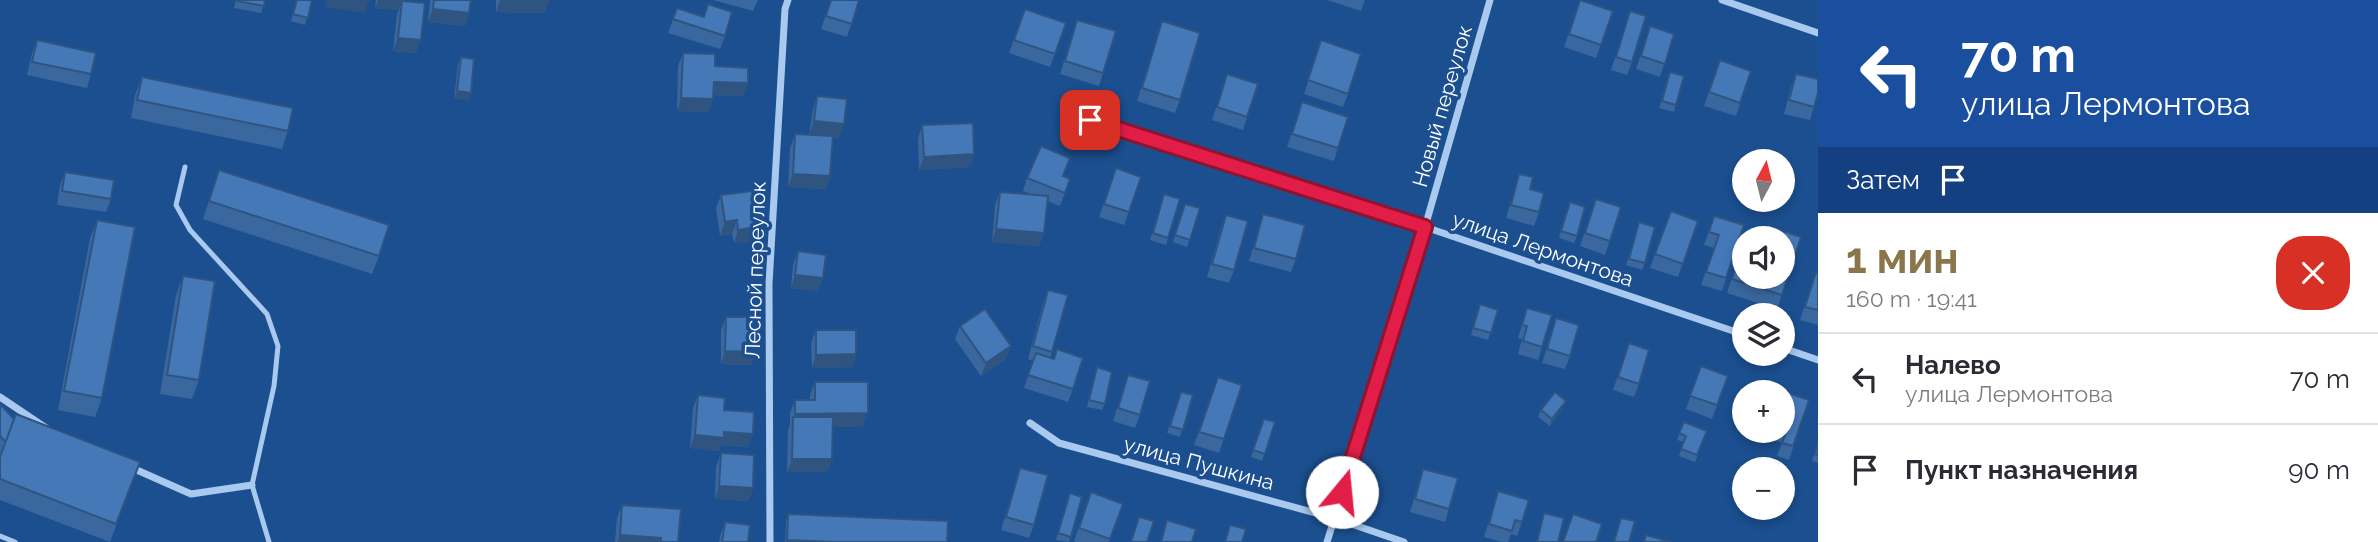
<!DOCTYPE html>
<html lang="ru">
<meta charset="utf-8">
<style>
body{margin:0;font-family:Raleway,sans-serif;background:#f7f7f7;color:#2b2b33;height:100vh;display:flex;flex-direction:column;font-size:26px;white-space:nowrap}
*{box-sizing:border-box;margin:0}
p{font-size:23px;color:#7c7c81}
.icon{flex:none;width:38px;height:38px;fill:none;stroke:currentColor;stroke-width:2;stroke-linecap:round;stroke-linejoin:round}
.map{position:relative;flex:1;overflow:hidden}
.side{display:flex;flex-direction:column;background:#fff;width:560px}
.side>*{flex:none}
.hud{background:#1a4fa0;color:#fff;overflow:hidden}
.needle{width:46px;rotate:7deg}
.buttons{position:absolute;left:1732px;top:149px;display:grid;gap:14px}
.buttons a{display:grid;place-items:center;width:63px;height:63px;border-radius:50%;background:#fff;box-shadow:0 4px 10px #0003;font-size:35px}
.pin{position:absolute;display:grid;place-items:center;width:60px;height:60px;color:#fff;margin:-30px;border-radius:14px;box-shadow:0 4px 10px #0006}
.me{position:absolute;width:77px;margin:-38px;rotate:17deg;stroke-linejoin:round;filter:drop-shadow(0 0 5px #0008)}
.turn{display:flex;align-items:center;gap:24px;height:147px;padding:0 28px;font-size:32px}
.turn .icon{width:91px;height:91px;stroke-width:2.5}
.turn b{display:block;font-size:49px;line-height:60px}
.then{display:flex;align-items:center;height:66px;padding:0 28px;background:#0003;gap:14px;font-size:26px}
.round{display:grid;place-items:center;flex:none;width:74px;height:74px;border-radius:28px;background:#f7f7f7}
.summary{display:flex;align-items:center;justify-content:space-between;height:119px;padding:0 28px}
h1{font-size:42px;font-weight:700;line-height:52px;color:#8a764a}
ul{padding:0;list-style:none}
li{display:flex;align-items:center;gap:21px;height:91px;padding:0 28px;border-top:2px solid #e1e1e2}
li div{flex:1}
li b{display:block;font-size:26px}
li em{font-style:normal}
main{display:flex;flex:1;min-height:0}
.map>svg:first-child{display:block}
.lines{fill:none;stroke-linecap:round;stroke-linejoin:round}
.lane{stroke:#a9c9ee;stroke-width:5}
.street{stroke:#a9c9ee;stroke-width:7}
.wall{fill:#3a679d}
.shaded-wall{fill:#305480}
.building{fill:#4478b7;stroke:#305480;stroke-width:2}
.route-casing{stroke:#92132f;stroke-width:18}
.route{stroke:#e11d48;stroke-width:12}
.labels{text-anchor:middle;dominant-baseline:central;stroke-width:7;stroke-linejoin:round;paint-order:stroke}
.street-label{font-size:21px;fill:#fff;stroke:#1b4f8f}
</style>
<main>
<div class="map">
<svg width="1818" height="542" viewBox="0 0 1818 542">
<rect width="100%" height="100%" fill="#1b4f8f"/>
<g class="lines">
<g class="lane">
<polyline points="185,167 176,205 190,230 267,314 278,346 274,386 252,485 269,542"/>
<polyline points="0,536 15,542"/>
</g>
<g class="street">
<polyline points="1722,0 1818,33"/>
<polyline points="1089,120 1425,227 1745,335"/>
<polyline points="1783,348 1818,360"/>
<polyline points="0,397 46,428"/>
<polyline points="1030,423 1059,443 1334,518 1404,542"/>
<polyline points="130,467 191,494 252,485"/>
<polyline points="770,542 769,284 785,9 788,0"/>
<polyline points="1327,542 1425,227 1490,0"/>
</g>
</g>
<g class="wall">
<polygon points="236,0 265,0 261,13 234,8"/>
<polygon points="296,0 312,0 305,25 291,21"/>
<polygon points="376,0 406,0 416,53 393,51 397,14 399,10 375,8"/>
<polygon points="430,0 471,0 469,13 465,26 428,22"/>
<polygon points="496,0 549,0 544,13 496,12"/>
<polygon points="713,0 758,0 753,11"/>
<polygon points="831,0 859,0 847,37 821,29"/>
<polygon points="1327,0 1365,0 1361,11"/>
<polygon points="1580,0 1613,11 1596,58 1564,47"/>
<polygon points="677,8 725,36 720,49 668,33"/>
<polygon points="1025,9 1066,23 1050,67 1009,53"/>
<polygon points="1630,11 1632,62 1627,75 1611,70"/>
<polygon points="1077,20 1103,73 1099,86 1060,74"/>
<polygon points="1162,21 1180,100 1175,113 1137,101"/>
<polygon points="1650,26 1674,34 1660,77 1636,69"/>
<polygon points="37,40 91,74 87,88 27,75 32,53"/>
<polygon points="683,53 715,66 743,96 713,95 713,99 708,112 677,111 678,66"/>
<polygon points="1317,54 1348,94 1343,107 1304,94"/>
<polygon points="461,57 471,93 468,100 454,98 458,64"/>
<polygon points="1720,60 1751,71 1736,116 1704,106"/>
<polygon points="1227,74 1258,84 1243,130 1212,120"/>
<polygon points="1796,74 1814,107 1810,120 1784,114 1791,87"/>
<polygon points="142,77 288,131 282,149 131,118 135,95"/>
<polygon points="1667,79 1676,105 1674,112 1659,108"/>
<polygon points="817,96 839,138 832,137 830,176 826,189 788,187 790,148 795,134 823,136 809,134 813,109"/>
<polygon points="1302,102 1338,148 1334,161 1287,147"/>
<polygon points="922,125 974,154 970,167 919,170 918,139"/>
<polygon points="1116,168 1141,177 1124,225 1099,217"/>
<polygon points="219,170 379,256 372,274 203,219"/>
<polygon points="65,172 111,199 106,212 57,205 60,185"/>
<polygon points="1519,174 1539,212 1534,226 1506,218"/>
<polygon points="1064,176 1070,179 1060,206 1047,201 1044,233 1039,246 992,242 995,205 1000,192 1033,195 1023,191 1027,178"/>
<polygon points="721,195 752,241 734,243 732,234 720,236 716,208"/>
<polygon points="1180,199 1166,245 1150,240 1162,201"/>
<polygon points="1596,199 1621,207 1605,255 1580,246"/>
<polygon points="1185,204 1200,208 1187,247 1173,242"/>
<polygon points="1567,209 1577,236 1574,243 1559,238"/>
<polygon points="1671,211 1698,221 1678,277 1650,268"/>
<polygon points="1263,214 1296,259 1291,272 1249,261"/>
<polygon points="1226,215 1234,270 1229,283 1207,277 1221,228"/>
<polygon points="1714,216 1744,225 1722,291 1701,285 1714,248 1704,245"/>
<polygon points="97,220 102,398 95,417 58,410 90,238"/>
<polygon points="1639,222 1645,263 1642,270 1626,265"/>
<polygon points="1801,237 1777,309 1727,293 1738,258 1783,276"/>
<polygon points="798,251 818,291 791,288 793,265"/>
<polygon points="1816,272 1818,273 1818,325 1800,320"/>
<polygon points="183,276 199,380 192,399 160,394 176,295"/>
<polygon points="1048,290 1052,352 1050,358 1073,389 1068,402 1024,388 1033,361 1028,359 1043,303"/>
<polygon points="1480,304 1498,310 1488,340 1471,335"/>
<polygon points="1527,308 1542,347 1538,360 1518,354 1522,339 1518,338"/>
<polygon points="726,317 747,329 756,352 751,365 721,364 721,330"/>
<polygon points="1556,318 1570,356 1565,369 1542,363"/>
<polygon points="960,326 1006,359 981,376 955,339"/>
<polygon points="816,330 856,354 852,367 812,368 811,343"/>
<polygon points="1629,343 1639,384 1634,397 1613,390"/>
<polygon points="1701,366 1728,376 1712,419 1686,409"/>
<polygon points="1097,367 1105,404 1102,410 1087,407"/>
<polygon points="1128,375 1140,415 1135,428 1113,421"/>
<polygon points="1218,377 1242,385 1219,453 1194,445"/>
<polygon points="815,382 863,427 832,427 832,459 827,472 787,472 788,430 790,424 790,413 795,400 810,400 810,395"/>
<polygon points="1181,392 1193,395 1180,437 1167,433"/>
<polygon points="1783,392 1809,400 1789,460 1777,456 1782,443 1757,434 1758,430 1783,430"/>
<polygon points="698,395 724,410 748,447 721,445 719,451 690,448 693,408"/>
<polygon points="0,404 14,419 140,462 110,542 0,500"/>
<polygon points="1563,408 1550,426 1538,417 1541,410"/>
<polygon points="1264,419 1275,422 1262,461 1251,457"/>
<polygon points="1684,422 1707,431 1695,462 1679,456 1684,442 1677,440"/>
<polygon points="1818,441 1818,463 1812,461"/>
<polygon points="721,453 753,488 748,501 715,499 716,467"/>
<polygon points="1020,468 1034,525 1029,538 1001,530"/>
<polygon points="1423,469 1449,509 1445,522 1410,512"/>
<polygon points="1498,491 1522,522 1517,536 1511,534 1508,542 1501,542 1484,537"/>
<polygon points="1091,492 1123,504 1109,542 1077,542 1074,541"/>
<polygon points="1082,497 1069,542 1056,540 1068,500"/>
<polygon points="622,505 678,542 615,542 617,518"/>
<polygon points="788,514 947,542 785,542 786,521"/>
<polygon points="725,522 748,542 719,542 720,536"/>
</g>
<g class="shaded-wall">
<polygon points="327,0 369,0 365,13 324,7"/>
<polygon points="378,0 406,0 403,10 402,1 399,10 375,8"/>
<polygon points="500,0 549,0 544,13 496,12"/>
<polygon points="433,9 469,13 465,26 428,22"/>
<polygon points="398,38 421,40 416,53 393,51"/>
<polygon points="714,82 748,83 743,96 709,95"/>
<polygon points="457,91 471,93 468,100 454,98"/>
<polygon points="681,98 713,99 708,112 677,111"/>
<polygon points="814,121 844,124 839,138 809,134"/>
<polygon points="974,154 970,167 919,170 924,157"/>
<polygon points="793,174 830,176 826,189 788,187"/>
<polygon points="737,220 732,234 720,236 725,222"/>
<polygon points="757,227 752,241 734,243 738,230"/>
<polygon points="996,229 1044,233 1039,246 992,242"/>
<polygon points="795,275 823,278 818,291 791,288"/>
<polygon points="1011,346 1006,359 981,376 986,363"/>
<polygon points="725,351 756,352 751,365 721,364"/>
<polygon points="856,354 852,367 812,368 816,355"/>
<polygon points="1566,401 1563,408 1550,426 1552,419"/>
<polygon points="868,413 863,427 793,427 793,420 795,414"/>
<polygon points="724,432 753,434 748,447 721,445 719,451 690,448 695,435"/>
<polygon points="792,459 832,459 827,472 787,472"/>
<polygon points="719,486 753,488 748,501 715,499"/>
<polygon points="620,535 661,538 659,542 617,542"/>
<polygon points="787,540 835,542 786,542"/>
</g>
<g class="building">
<polygon points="237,0 265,0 264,6 237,1"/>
<polygon points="297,0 312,0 308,18 293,14"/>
<polygon points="434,0 471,0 469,13 433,9"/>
<polygon points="831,0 859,0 852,24 826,16"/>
<polygon points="1580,0 1613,11 1601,45 1569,34"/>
<polygon points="402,1 425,3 421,40 398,38"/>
<polygon points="708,4 732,12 725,36 673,19 677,8 704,17"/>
<polygon points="1025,9 1066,23 1055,54 1014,40"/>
<polygon points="1630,11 1646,16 1632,62 1616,57"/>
<polygon points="1077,20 1116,31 1103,73 1065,61"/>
<polygon points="1162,21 1200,33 1180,100 1142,88"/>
<polygon points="1650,26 1674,34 1665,64 1641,56"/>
<polygon points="37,40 96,53 91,74 32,62"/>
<polygon points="1321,40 1361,54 1348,94 1308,80"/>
<polygon points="683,53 715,54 715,66 748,68 748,83 714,82 713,99 681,98"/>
<polygon points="461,57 474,59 471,93 457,91"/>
<polygon points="1720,60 1751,71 1740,103 1709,92"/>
<polygon points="1670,72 1684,76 1676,105 1662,101"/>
<polygon points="1227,74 1258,84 1247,117 1217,107"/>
<polygon points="1796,74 1818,79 1818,93 1814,107 1789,100"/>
<polygon points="142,77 293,108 288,131 137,100"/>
<polygon points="817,96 847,99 844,124 814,121"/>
<polygon points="1302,102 1348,117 1338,148 1292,134"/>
<polygon points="973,123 974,154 924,157 922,125"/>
<polygon points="795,134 833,136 830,176 793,174"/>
<polygon points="1041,146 1070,158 1063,176 1070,179 1065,193 1027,178"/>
<polygon points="1116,168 1141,177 1129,212 1104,204"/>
<polygon points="219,170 389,225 379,256 209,201"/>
<polygon points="65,172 114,180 111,199 62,191"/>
<polygon points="1519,174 1533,177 1530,189 1544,193 1539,212 1511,205"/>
<polygon points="752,191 757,227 738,230 737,220 725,222 721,195"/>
<polygon points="1000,192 1048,196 1044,233 996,229"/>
<polygon points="1164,194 1180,199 1168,238 1153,233"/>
<polygon points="1596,199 1621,207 1610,241 1585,233"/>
<polygon points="1570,202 1585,207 1577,236 1561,231"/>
<polygon points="1185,204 1200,208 1190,240 1175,235"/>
<polygon points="1671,211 1698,221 1683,264 1655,254"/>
<polygon points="1263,214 1305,225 1296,259 1254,248"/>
<polygon points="1226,215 1248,221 1234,270 1212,264"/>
<polygon points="1714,216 1744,225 1726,278 1706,272 1719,235 1709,232"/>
<polygon points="97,220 135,227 102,398 64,391"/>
<polygon points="1639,222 1655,227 1645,263 1629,259"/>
<polygon points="1768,226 1801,237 1782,295 1732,279 1743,245 1745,246 1745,276 1783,276 1783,238 1764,238"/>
<polygon points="798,251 826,255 823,278 795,275"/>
<polygon points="1816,272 1818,273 1818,310 1805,307"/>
<polygon points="183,276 215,281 199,380 167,375"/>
<polygon points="1048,290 1068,295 1052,352 1033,346"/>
<polygon points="1480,304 1498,310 1491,333 1473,328"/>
<polygon points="1527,308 1552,315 1542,347 1523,341 1527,326 1522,325"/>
<polygon points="985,309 1011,346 986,363 960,326"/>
<polygon points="726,317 747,317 747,329 756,329 756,352 725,351"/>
<polygon points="1556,318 1579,325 1570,356 1547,349"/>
<polygon points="816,330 856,330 856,354 816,355"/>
<polygon points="1629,343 1649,350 1639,384 1618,377"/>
<polygon points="1057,349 1083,358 1073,389 1028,375 1036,353 1054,359"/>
<polygon points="1701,366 1728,376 1717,405 1690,396"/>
<polygon points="1097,367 1112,372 1105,404 1089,400"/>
<polygon points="1128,375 1150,381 1140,415 1118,408"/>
<polygon points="1218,377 1242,385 1224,439 1199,432"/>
<polygon points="815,382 868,382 868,413 795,414 795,400 815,400"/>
<polygon points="1773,388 1809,400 1793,446 1782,443 1787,430 1783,429 1783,392 1771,392"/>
<polygon points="1181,392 1193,395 1183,430 1170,426"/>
<polygon points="1555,392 1566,401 1552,419 1541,410"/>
<polygon points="698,395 725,398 724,410 754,412 753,434 724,432 724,438 695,435"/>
<polygon points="0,404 14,419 6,442 0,436"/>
<polygon points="16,414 140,462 116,524 0,479 0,457"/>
<polygon points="793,417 833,417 832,459 792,459"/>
<polygon points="1264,419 1275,422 1265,454 1253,450"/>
<polygon points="1684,422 1707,431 1697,455 1681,449 1686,436 1679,433"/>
<polygon points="1818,442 1818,455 1815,454"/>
<polygon points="721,453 754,455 753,488 719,486"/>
<polygon points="1020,468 1048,475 1034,525 1006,517"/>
<polygon points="1423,469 1458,478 1449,509 1415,499"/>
<polygon points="1498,491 1529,500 1522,522 1515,520 1512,531 1489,524"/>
<polygon points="1091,492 1123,504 1110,539 1079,528"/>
<polygon points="1070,493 1082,497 1071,537 1058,533"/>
<polygon points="622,505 681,509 678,542 661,542 661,538 620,535"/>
<polygon points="1544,513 1564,518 1558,542 1537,542"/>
<polygon points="788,514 948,521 947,542 835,542 787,540"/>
<polygon points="1573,514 1602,524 1596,542 1563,542"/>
<polygon points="1139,517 1154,521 1147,542 1131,542"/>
<polygon points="1621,518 1635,521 1629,542 1614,542"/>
<polygon points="1167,520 1196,529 1192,542 1161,542"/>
<polygon points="725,522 750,525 748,542 722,542"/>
<polygon points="1230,525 1246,529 1242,542 1225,542"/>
<polygon points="1646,535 1671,542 1644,542"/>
</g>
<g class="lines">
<defs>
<polyline id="route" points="1090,120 1425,227 1342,492"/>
</defs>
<use href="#route" class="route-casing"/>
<use href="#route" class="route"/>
</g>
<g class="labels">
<g class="street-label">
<text transform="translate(1442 106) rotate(-74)">Новый переулок</text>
<text transform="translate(1543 249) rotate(19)">улица Лермонтова</text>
<text transform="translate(755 270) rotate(-88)">Лесной переулок</text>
<text transform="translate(1199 463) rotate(15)">улица Пушкина</text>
</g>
</g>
</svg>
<div class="buttons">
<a><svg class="needle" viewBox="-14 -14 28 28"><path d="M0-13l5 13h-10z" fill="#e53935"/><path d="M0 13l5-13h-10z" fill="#7c7c81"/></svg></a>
<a><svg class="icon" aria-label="sound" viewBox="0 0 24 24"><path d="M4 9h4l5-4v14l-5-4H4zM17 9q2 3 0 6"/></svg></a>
<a><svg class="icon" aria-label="layers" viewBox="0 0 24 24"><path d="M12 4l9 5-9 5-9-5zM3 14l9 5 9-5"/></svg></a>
<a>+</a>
<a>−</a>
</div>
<div class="pin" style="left:1090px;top:120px;background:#d93025"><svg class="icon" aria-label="arrive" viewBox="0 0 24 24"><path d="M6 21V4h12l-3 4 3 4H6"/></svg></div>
<svg class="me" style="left:1342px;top:492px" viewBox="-20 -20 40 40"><circle r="19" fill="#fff"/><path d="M0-13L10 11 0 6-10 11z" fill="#e11d48"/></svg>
</div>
<section class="side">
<div class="hud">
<div class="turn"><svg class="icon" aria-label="left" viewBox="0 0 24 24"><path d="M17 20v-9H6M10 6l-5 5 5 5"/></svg><div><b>70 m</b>улица Лермонтова</div></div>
<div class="then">Затем<svg class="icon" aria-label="arrive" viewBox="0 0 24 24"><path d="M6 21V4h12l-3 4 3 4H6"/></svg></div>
</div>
<div class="summary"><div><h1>1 мин</h1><p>160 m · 19:41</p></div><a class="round" style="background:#d93025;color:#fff"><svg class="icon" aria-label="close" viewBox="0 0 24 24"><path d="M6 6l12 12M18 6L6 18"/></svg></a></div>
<ul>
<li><svg class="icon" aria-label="left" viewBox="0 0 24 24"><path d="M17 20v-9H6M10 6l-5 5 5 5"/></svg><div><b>Налево</b><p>улица Лермонтова</p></div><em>70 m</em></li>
<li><svg class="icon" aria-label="arrive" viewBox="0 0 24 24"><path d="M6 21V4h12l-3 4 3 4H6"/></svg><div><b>Пункт назначения</b></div><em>90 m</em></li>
</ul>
</section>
</main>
